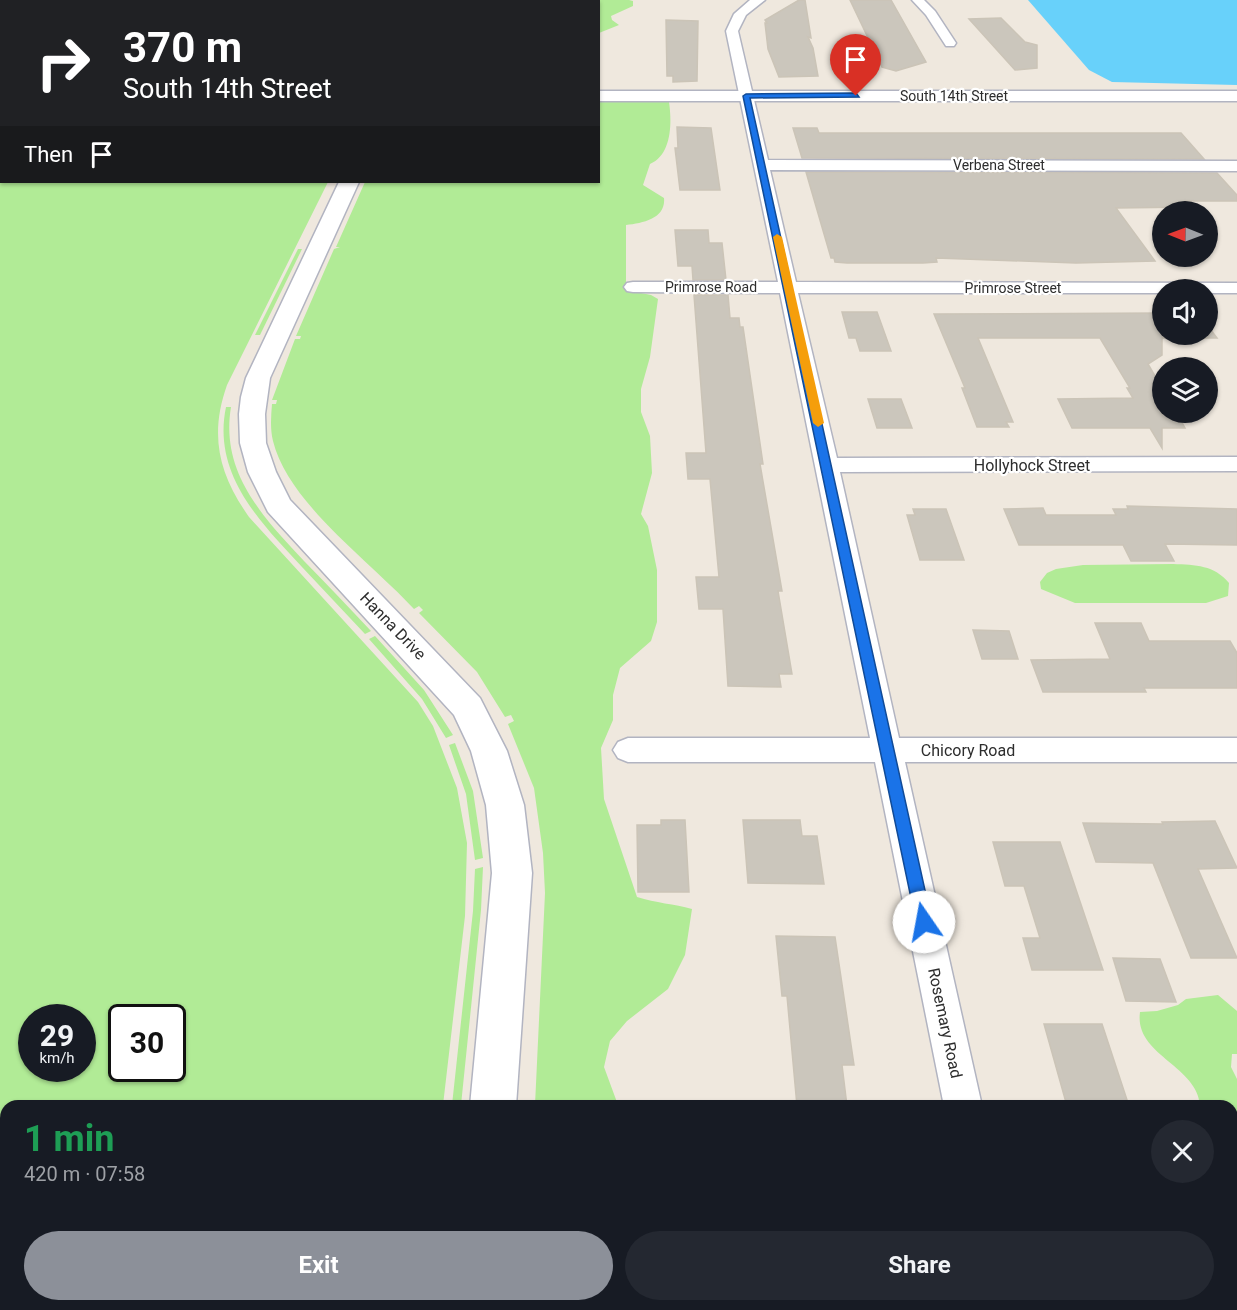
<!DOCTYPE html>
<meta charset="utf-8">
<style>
body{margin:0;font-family:Roboto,sans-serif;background:#242831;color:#f1f3f6;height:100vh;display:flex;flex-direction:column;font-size:22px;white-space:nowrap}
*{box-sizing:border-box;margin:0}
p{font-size:20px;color:#9ea1a6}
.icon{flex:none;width:33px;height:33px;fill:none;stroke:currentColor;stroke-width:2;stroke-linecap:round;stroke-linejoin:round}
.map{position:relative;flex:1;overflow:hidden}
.side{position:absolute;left:0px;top:1100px;width:1238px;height:212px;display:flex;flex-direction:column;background:#171b24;border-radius:18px 18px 0 0;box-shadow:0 2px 4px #0004}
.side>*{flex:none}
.guide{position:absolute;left:0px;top:0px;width:600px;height:183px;box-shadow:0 2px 4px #0004;background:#202124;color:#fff;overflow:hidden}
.needle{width:39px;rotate:271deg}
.fabs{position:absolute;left:1152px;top:201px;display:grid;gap:12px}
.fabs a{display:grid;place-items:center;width:66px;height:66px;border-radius:50%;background:#171b24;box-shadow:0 2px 4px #0004;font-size:30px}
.speed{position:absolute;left:18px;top:1004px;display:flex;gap:12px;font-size:30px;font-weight:700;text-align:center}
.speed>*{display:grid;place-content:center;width:78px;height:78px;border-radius:50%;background:#171b24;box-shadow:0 2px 4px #0004;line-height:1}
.speed small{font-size:15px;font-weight:400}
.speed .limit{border:3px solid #111;border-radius:9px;background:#fff;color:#111}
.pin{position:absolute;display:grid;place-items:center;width:51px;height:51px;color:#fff;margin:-62px -26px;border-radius:50% 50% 50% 0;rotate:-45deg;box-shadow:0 0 6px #0007}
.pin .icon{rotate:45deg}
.me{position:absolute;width:66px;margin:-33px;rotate:348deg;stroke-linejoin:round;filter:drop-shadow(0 0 4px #0008)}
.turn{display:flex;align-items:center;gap:21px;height:126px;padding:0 24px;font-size:27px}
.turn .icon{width:78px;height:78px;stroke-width:2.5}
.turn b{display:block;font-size:42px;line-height:51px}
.then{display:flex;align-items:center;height:57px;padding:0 24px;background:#0003;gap:12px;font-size:22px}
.round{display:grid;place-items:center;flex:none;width:63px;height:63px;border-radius:32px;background:#242831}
.headline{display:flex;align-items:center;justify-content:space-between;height:102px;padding:0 24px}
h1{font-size:36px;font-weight:700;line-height:45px;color:#1e9e55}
.action{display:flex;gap:12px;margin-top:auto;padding:12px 24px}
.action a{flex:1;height:69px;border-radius:36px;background:#8c9099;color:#fff;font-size:24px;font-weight:700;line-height:69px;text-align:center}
.action a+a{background:#242831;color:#f1f3f6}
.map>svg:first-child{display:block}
.green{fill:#b1eb96;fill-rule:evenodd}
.water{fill:#68d1fa}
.building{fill:#cbc6bc;stroke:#cbc4b7;stroke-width:1.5}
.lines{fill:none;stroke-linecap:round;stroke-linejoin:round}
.minor-casing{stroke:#b2b4c1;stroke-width:3}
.tertiary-casing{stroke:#b2b4c1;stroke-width:3}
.secondary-casing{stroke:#b2b4c1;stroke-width:3}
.minor{fill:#fff;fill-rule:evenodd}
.tertiary{fill:#fff;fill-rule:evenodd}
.secondary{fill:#fff;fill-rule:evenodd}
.route{fill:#1a73e8;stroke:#114b97;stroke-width:1.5}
.slow{fill:#f59e0b}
.labels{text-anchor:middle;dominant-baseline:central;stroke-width:4.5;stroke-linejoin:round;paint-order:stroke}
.far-street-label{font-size:14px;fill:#2d2d2d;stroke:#fff}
.street-label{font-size:16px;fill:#2d2d2d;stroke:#fff}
</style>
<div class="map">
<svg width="1237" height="1310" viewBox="0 0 1237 1310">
<rect width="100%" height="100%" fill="#efe8de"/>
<g class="green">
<polygon points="581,0 629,0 633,1 633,6 611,16 612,20 619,25 599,33 598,2"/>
<path d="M0 99 2 182H328L227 385C209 436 219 474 249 517L418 702 433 726 457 788 467 843 465 916 443 1105 6 1106V1305H421L420 1310H0ZM32 1017H82V1068H32ZM122 1017H172V1068H122Z"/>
<path d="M599 102H669C672 122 672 155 650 164L643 185 664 198C666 218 644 223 626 225V290L651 295 658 299 650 357 641 389V412L650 436 652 473 641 514 648 526 657 570V622L651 641 620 668 613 695V720L601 748 604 799 637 897C656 903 674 904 692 909L685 955 668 989 627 1021 610 1041 604 1067 618 1105H535L545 893 543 853 534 788 508 724 514 721 511 715 505 717 477 672 419 613 423 610 419 606 414 609C371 562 288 503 273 441 270 429 271 416 272 404H276L277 400H272L295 339H300L301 336H296L334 249 340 247H336L365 182H598Z"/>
<polygon points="298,249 302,249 260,335 255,335"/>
<path d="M226 407H231C220 473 263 517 304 561 327 584 349 608 371 631L365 634C344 612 323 589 302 567 260 522 212 474 226 407Z"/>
<path d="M1173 564C1196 565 1214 565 1229 583L1228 596 1206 603H1075L1041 589 1040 582 1047 573 1056 569 1083 565Z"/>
<polygon points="375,636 424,690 453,735 446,738 422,699 369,639"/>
<polygon points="455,743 473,791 483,858 475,860 466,794 449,745"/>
<polygon points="483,867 481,910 461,1105 452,1105 473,911 475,869"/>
<path d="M1218 995 1237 1011V1054H1232L1231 1067 1237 1079V1136H1232V1106L1200 1105C1197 1065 1134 1055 1140 1012L1157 1011 1178 1005 1186 999Z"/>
<polygon points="1232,1151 1237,1151 1237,1310 535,1310 535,1305 1232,1305"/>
</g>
<polygon class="water" points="1028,0 1237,0 1237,85 1112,82 1089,70"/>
<g class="building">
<polygon points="799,0 805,0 811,38 808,37 813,48 818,76 779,77 768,49 765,23 767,23 765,20"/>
<polygon points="850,0 891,0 926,62 896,71 882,67"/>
<polygon points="1001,18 1025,42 1037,45 1037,68 1015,70 969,19"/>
<polygon points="666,20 698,21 697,81 673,82 673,76 667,76"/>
<polygon points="677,127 711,128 720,190 680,190 675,148 678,148"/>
<polygon points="793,128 817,128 819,133 1181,133 1204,159 802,158"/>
<polygon points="806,172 1217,173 1237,195 1237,201 1186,201 1191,207 1116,208 1155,261 1076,263 936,258 937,262 923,263 847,263 835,262 834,258 831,258"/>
<polygon points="675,230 708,230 709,243 722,243 726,280 693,280 692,266 678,266"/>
<polygon points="694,295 728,295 730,318 739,318 740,327 743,327 763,464 760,464 782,591 778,591 792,674 779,674 781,687 728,686 723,609 699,609 696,577 719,577 710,479 688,479 686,453 706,453"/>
<polygon points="842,312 877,312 891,351 860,351 856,338 849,338"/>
<polygon points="1162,313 1162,334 1208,334 1208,326 1217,338 1162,338 1162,355 1148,364 1162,388 1162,412 1176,412 1185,428 1162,428 1162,448 1150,428 1072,428 1058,399 1133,398 1127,388 1130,388 1100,338 978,338 1013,422 1006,422 1009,427 977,427 962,388 965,388 934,314"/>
<polygon points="868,399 901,399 912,428 877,428"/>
<polygon points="1127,506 1237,509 1237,545 1165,544 1174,561 1131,561 1123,545 1019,545 1004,509 1043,508 1046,515 1116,515 1113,509 1128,509"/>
<polygon points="913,509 946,509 964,560 920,560 907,515 915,515"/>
<polygon points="1095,623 1141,623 1149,641 1230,641 1237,653 1237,688 1144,688 1146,692 1043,692 1031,660 1110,659"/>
<polygon points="973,630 1009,631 1018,659 982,659"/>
<polygon points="661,820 685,820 689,892 638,892 637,825 661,825"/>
<polygon points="743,820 800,820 802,836 817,836 824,884 748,883"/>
<polygon points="1215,821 1237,868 1198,869 1237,958 1191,958 1153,863 1096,862 1083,823 1163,824 1162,822"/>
<polygon points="993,842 1060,842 1103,970 1032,970 1023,938 1040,938 1024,886 1005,886"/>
<polygon points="776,936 835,937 854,1065 842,1065 847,1106 797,1106 787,996 782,996"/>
<polygon points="1113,958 1160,959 1176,1002 1126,1001"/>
<polygon points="1044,1024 1102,1024 1129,1106 1067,1106"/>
</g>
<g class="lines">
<defs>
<g id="minor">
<rect x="135" y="0" width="12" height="2"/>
<polygon points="750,0 765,0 746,15 738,31 768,160 1237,161 1237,171 770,170 796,282 1237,283 1237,293 1208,293 1208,290 1162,290 1162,293 798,293 837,458 1237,457 1237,471 840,472 899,738 1237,738 1237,762 905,762 982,1106 944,1106 875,762 628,762 618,758 613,750 618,742 628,738 870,738 780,293 633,292 627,291 624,287 627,283 633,282 778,282 726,31 734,14"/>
<polygon points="912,0 924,0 935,11 956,43 954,46 946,46 926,15"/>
</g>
<g id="tertiary">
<polygon points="339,182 359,182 270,378 265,414 266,443 276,472 290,500 480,698 507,751 524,805 532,873 516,1106 470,1106 492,873 486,805 471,751 454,715 268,512 248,472 240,443 239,414 241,397 246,378"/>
<rect x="451" y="1305" width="52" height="5"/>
</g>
<g id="secondary">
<rect x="0" y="89" width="2" height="10"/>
<rect x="598" y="91" width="639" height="10"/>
</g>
</defs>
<use href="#minor" class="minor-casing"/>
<use href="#tertiary" class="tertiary-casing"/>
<use href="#secondary" class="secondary-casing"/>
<use href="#minor" class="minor"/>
<use href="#tertiary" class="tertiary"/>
<use href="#secondary" class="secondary"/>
</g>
<polygon class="route" points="856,93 859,97 750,98 932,922 930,928 924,930 918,928 916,922 743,96 746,94"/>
<polygon class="slow" points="777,234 782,237 824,423 818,427 813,423 773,237"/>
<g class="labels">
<g class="far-street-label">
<text x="954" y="96">South 14th Street</text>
<text x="999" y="165">Verbena Street</text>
<text x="711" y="287">Primrose Road</text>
<text x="1013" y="288">Primrose Street</text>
</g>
<g class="street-label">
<text x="1032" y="465">Hollyhock Street</text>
<text transform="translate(393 626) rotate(46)">Hanna Drive</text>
<text x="968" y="750">Chicory Road</text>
<text transform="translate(945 1023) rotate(78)">Rosemary Road</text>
</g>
</g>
</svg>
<div class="fabs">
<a><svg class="needle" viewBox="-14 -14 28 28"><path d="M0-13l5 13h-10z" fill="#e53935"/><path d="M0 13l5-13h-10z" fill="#9ea1a6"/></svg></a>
<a><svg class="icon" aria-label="sound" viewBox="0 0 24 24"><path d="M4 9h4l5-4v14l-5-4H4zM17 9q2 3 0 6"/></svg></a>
<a><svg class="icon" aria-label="layers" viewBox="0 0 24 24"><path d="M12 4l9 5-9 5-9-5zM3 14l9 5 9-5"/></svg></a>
</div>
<div class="speed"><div>29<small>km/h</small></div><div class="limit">30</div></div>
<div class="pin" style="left:856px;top:96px;background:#d93025"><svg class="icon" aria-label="arrive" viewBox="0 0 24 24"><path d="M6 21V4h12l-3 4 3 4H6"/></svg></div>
<svg class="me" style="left:924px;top:922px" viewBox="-20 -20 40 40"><circle r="19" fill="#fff"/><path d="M0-13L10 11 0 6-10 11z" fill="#1a73e8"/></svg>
<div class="guide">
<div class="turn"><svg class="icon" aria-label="right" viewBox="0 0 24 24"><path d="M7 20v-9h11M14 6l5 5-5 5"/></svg><div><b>370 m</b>South 14th Street</div></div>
<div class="then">Then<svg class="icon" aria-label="arrive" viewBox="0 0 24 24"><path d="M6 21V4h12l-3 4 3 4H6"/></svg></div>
</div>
<section class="side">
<div class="headline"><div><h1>1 min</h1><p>420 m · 07:58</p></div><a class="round"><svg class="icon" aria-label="close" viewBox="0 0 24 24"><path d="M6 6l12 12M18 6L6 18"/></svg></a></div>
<div class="action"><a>Exit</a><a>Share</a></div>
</section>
</div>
